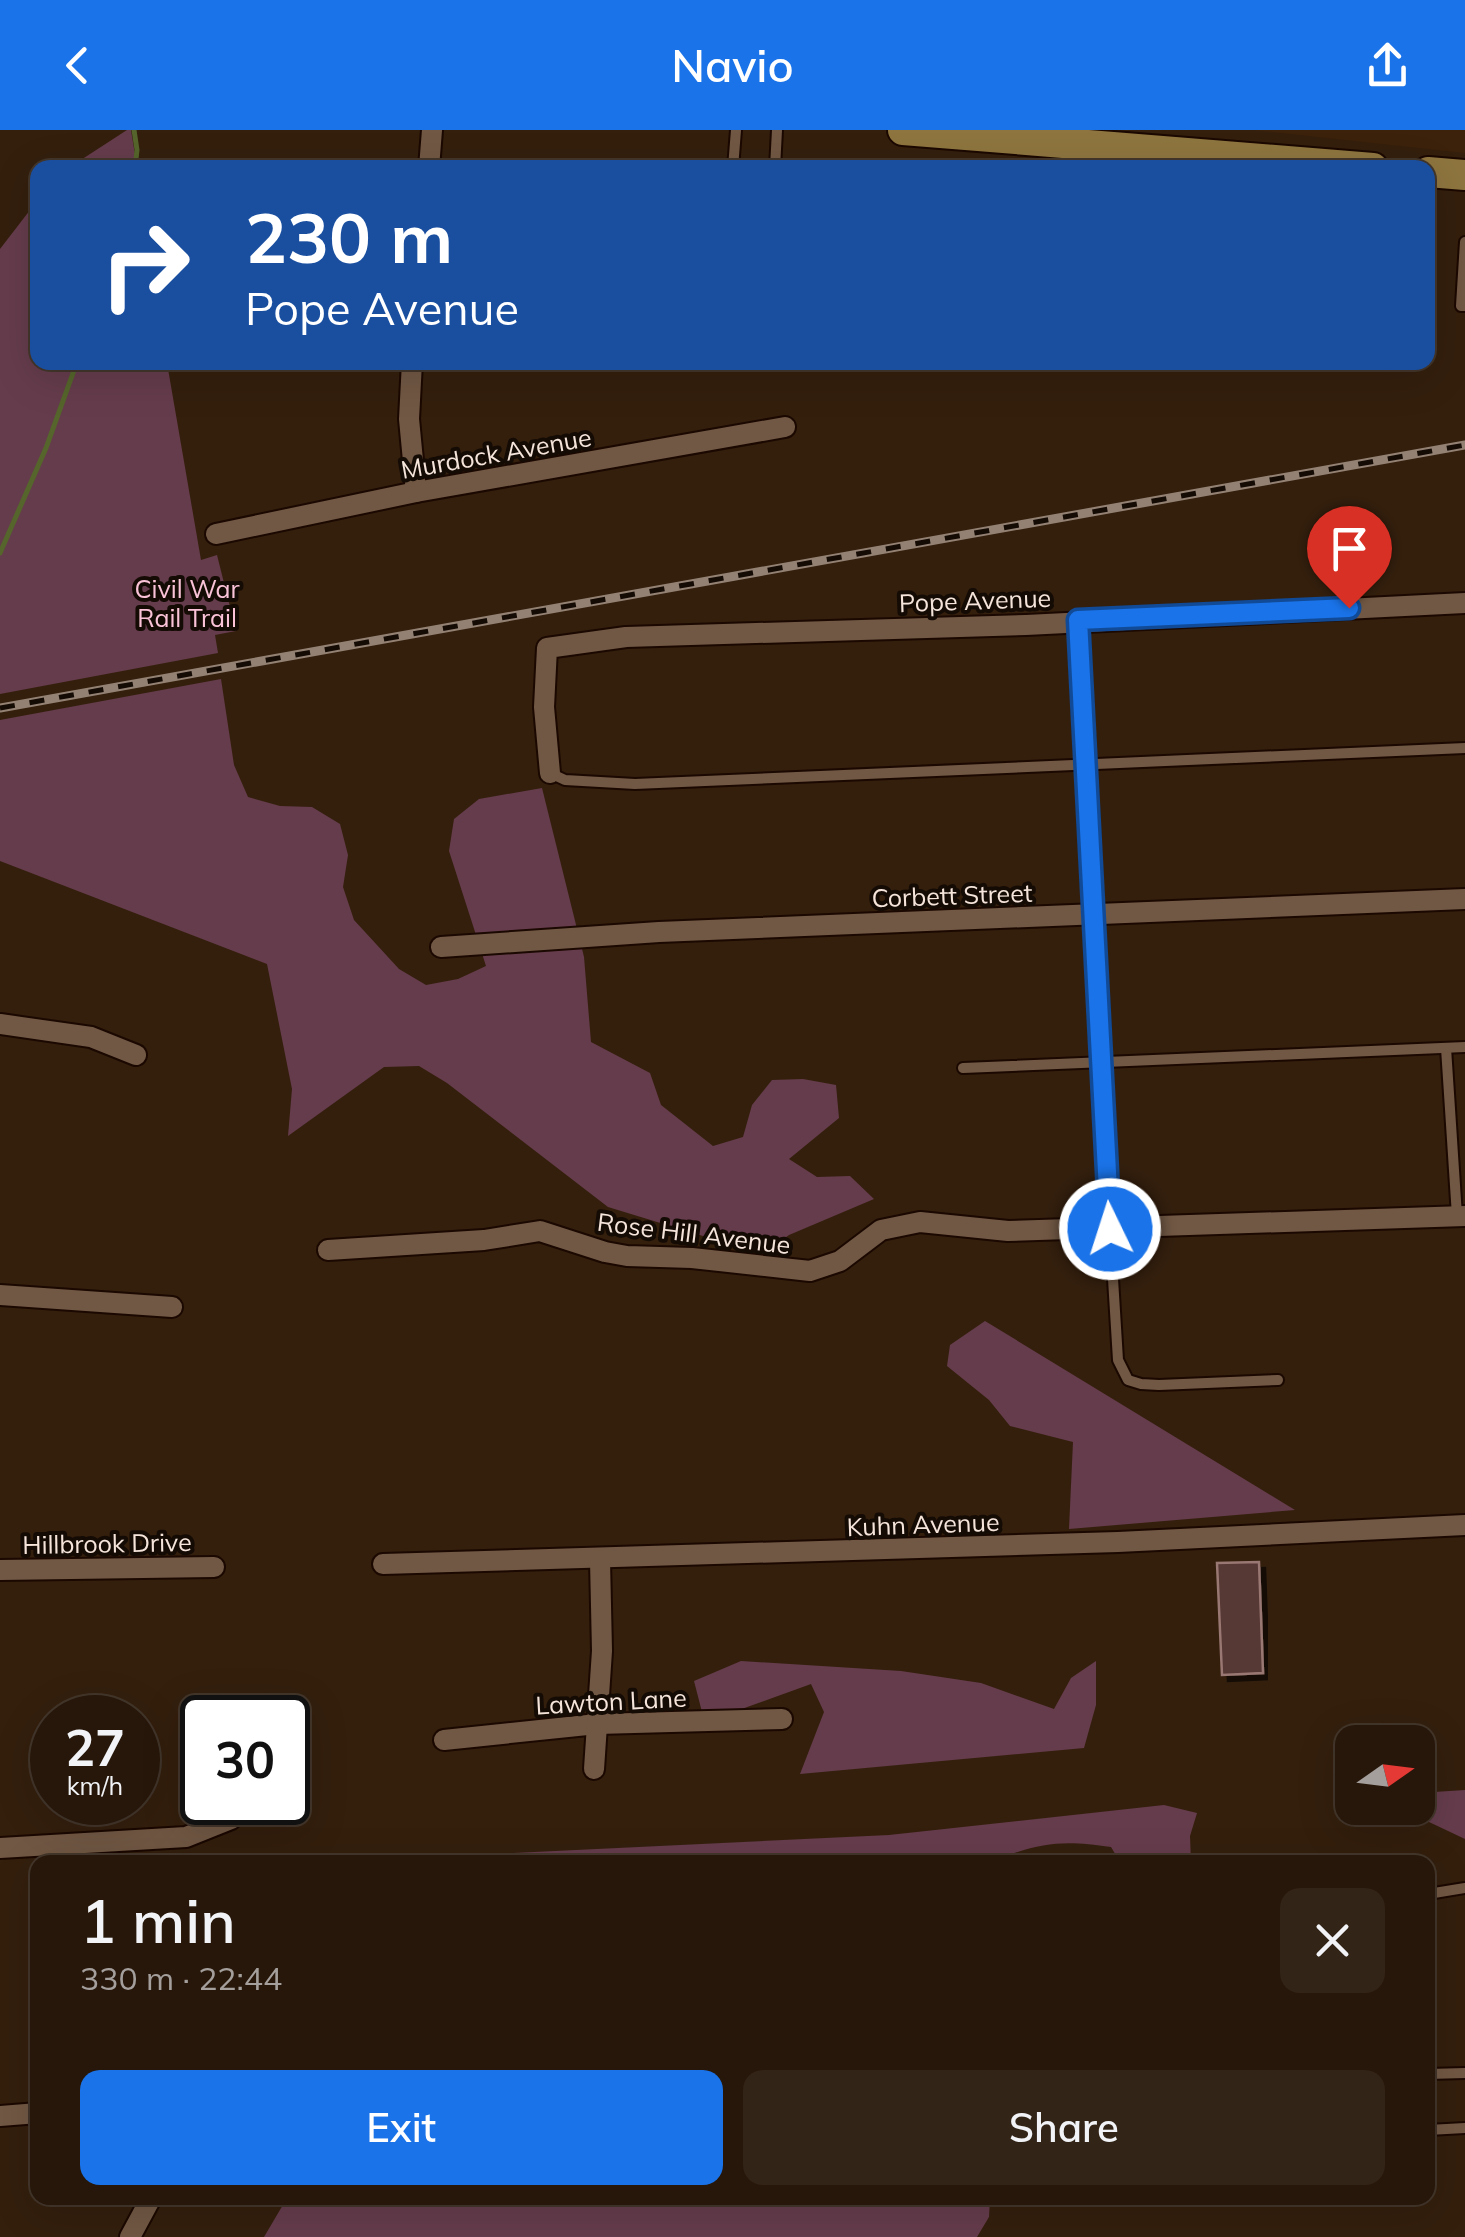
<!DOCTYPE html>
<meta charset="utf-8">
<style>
body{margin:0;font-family:Mulish,sans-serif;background:#332418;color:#f1f3f6;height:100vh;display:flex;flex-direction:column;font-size:38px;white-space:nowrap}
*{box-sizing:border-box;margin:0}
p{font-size:32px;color:#a49f9c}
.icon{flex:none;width:55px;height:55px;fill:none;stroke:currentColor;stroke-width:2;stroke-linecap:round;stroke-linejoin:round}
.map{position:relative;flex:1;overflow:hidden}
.side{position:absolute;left:30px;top:1725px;width:1405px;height:350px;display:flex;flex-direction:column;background:#27170a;border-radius:20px;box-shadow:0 10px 40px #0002,0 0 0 2px #43362b}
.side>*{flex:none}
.top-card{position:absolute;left:30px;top:30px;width:1405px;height:210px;border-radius:20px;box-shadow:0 10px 40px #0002,0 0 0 2px #43362b;background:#1a4fa0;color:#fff;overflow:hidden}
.needle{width:65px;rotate:76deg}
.buttons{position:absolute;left:1335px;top:1595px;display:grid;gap:20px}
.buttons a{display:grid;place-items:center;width:100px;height:100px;border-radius:20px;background:#27170a;box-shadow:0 10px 40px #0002,0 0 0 2px #43362b;font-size:50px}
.speed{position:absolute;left:30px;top:1565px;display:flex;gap:20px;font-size:50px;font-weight:700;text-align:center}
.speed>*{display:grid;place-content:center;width:130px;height:130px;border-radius:50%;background:#27170a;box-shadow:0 10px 40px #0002,0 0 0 2px #43362b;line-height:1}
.speed small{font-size:25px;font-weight:400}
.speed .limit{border:5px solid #111;border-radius:15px;background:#fff;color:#111}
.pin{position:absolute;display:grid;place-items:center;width:85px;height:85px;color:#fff;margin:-102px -42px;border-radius:50% 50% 50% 0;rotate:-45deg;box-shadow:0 0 10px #0007}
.pin .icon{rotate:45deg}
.me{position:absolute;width:110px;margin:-55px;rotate:356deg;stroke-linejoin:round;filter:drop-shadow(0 0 8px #0008)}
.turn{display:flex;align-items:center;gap:35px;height:210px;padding:0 50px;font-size:45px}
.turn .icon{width:130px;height:130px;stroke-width:2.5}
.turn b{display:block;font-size:70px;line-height:85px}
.round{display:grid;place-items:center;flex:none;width:105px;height:105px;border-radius:20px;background:#332418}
.headline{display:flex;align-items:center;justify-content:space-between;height:170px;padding:0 50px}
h1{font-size:60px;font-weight:600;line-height:75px}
.button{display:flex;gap:20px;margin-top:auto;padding:20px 50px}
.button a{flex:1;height:115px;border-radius:20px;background:#1a73e8;color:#fff;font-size:40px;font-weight:600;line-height:115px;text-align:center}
.button a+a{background:#332418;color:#f1f3f6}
header{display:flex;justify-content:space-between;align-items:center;height:130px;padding:0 50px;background:#1a73e8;color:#fff;font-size:45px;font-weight:600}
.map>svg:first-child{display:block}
.built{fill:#3d220b}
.green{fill:#653c4c}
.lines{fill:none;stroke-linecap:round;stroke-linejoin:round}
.stream{stroke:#55652b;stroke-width:5}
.building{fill:#563734;stroke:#997772;stroke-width:2.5;filter:url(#shadow)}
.lane-casing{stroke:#1b0800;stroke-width:14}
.street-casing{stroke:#1b0800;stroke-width:24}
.primary-casing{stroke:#1b0800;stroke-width:34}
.lane{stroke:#715844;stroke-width:10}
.street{stroke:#715844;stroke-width:20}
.primary{stroke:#8e753f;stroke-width:30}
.rail-casing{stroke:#938173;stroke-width:9}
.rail{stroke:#150b05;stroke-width:5;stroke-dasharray:15;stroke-linecap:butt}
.route-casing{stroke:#114b97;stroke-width:25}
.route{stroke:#1a73e8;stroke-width:18}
.labels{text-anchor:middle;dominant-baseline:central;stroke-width:8;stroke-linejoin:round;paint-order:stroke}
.street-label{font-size:25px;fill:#f4e4da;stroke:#150b05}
.park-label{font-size:25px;fill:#fbc3d7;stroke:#150b05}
</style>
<header><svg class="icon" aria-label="back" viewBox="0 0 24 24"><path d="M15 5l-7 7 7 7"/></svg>Navio<svg class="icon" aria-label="share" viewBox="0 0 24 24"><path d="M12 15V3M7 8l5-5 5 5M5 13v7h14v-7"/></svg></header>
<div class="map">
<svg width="1465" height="2107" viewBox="0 0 1465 2107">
<defs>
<filter id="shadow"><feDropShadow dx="6" dy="6" stdDeviation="0" flood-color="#0009"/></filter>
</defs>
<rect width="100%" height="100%" fill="#341f0d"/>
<polygon class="built" points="1253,0 1465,0 1465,23"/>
<g class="green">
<polygon points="127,0 131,0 137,37 70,37"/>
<polygon points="37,71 38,232 167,233 201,430 217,425 236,501 215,505 218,523 0,564 0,119"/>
<polygon points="221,549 234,635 248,667 280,676 312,677 340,694 348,725 343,757 354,790 399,839 426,855 458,849 486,836 449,721 454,689 479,669 542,658 584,827 591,912 650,943 661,975 713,1016 743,1007 752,975 772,950 803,949 836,955 839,988 789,1029 817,1047 850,1046 874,1069 789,1105 762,1124 608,1077 447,953 419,936 384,937 288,1006 292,959 267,834 0,731 0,590"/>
<polygon points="985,1191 1295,1380 1069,1399 1073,1312 1010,1296 989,1270 947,1236 950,1215"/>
<polygon points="741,1531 901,1541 981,1553 1054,1579 1071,1548 1096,1531 1096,1575 1084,1618 800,1644 824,1582 811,1554 736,1581 702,1582 694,1551"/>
<polygon points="1465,1660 1465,1709 1429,1692 1363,1695 1343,1669 1352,1668 1352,1678 1418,1678 1418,1663"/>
<path d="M1164 1675 1197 1683 1190 1706 1191 1732H1120L1111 1717C1069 1711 1046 1711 1006 1726L1002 1732H427L428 1727 889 1705Z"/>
<polygon points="287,2068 990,2068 989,2087 977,2107 264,2107"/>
</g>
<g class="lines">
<g class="stream">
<polyline points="134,0 137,20 135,38"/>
<polyline points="0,423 46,318 77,232"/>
</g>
</g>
<polygon class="building" points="1259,1432 1263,1543 1222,1545 1217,1433"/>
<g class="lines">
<defs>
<g id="lane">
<polyline points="733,38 736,0"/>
<polyline points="775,38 777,0"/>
<polyline points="1465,112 1461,176 1465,176"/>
<polyline points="550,643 565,650 635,654 1465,618"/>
<polyline points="1446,918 1457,1086"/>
<polyline points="963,938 1465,917"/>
<polyline points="1110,1100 1118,1230 1128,1250 1141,1254 1159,1255 1278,1250"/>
<polyline points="1428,1764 1465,1758"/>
<polyline points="1428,1944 1465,1943"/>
<polyline points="1428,2000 1465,1998"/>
</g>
<g id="street">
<polyline points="429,38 432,0"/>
<polyline points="412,232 409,289 416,362"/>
<polyline points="216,404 416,362 785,297"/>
<polyline points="1078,490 1110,1099"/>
<polyline points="550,643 544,577 547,518 626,507 1026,495 1465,473"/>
<polyline points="441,817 659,802 1465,769"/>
<polyline points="0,894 91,907 136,925"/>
<polyline points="328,1120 484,1110 540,1101 605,1122 627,1126 692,1128 810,1141 840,1131 881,1100 920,1092 1008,1101 1465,1086"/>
<polyline points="0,1165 172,1177"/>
<polyline points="383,1434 1118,1412 1465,1395"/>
<polyline points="0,1440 214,1437"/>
<polyline points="444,1610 597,1594 782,1589"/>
<polyline points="594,1639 602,1521 600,1430"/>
<polyline points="0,1718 186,1707 231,1689 246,1675"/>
<polyline points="0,1986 38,1983"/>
<polyline points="130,2107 151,2068"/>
</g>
<g id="primary">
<polyline points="903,0 1373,38"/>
<polyline points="1428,42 1465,45"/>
</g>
</defs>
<use href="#lane" class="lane-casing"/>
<use href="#street" class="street-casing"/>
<use href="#primary" class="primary-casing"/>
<use href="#lane" class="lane"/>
<use href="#street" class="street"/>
<use href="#primary" class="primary"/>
<defs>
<polyline id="rail" points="0,578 1465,315"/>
</defs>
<use href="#rail" class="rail-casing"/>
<use href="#rail" class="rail"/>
</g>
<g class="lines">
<defs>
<polyline id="route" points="1110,1099 1078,490 1349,478"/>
</defs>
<use href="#route" class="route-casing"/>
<use href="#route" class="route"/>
</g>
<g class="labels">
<g class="street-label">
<text transform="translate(496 323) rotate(-10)">Murdock Avenue</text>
<text transform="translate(975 470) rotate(-2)">Pope Avenue</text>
<text transform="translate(952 765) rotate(-2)">Corbett Street</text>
<text transform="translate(694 1103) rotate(7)">Rose Hill Avenue</text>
<text transform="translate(923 1394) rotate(-2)">Kuhn Avenue</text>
<text transform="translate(107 1413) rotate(-1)">Hillbrook Drive</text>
<text transform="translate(611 1571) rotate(-3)">Lawton Lane</text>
</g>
<g class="park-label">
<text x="187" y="458">Civil War<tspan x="187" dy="29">Rail Trail</tspan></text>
</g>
</g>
</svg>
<div class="buttons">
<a><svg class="needle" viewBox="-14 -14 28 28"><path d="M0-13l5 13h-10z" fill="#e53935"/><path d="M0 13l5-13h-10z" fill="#a49f9c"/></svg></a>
</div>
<div class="speed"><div>27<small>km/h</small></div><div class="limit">30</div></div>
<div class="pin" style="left:1349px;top:478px;background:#d93025"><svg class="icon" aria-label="arrive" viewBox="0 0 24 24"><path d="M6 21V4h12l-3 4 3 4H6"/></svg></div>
<svg class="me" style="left:1110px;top:1099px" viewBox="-20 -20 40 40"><circle r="17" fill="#1a73e8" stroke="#fff" stroke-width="3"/><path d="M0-11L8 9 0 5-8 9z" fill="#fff"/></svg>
<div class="top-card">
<div class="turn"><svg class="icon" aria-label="right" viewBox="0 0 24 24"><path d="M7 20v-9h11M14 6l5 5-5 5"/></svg><div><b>230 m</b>Pope Avenue</div></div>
</div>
<section class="side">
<div class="headline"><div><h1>1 min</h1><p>330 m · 22:44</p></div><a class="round"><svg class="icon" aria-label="close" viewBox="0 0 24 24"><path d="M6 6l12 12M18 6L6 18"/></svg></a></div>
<div class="button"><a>Exit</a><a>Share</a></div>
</section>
</div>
